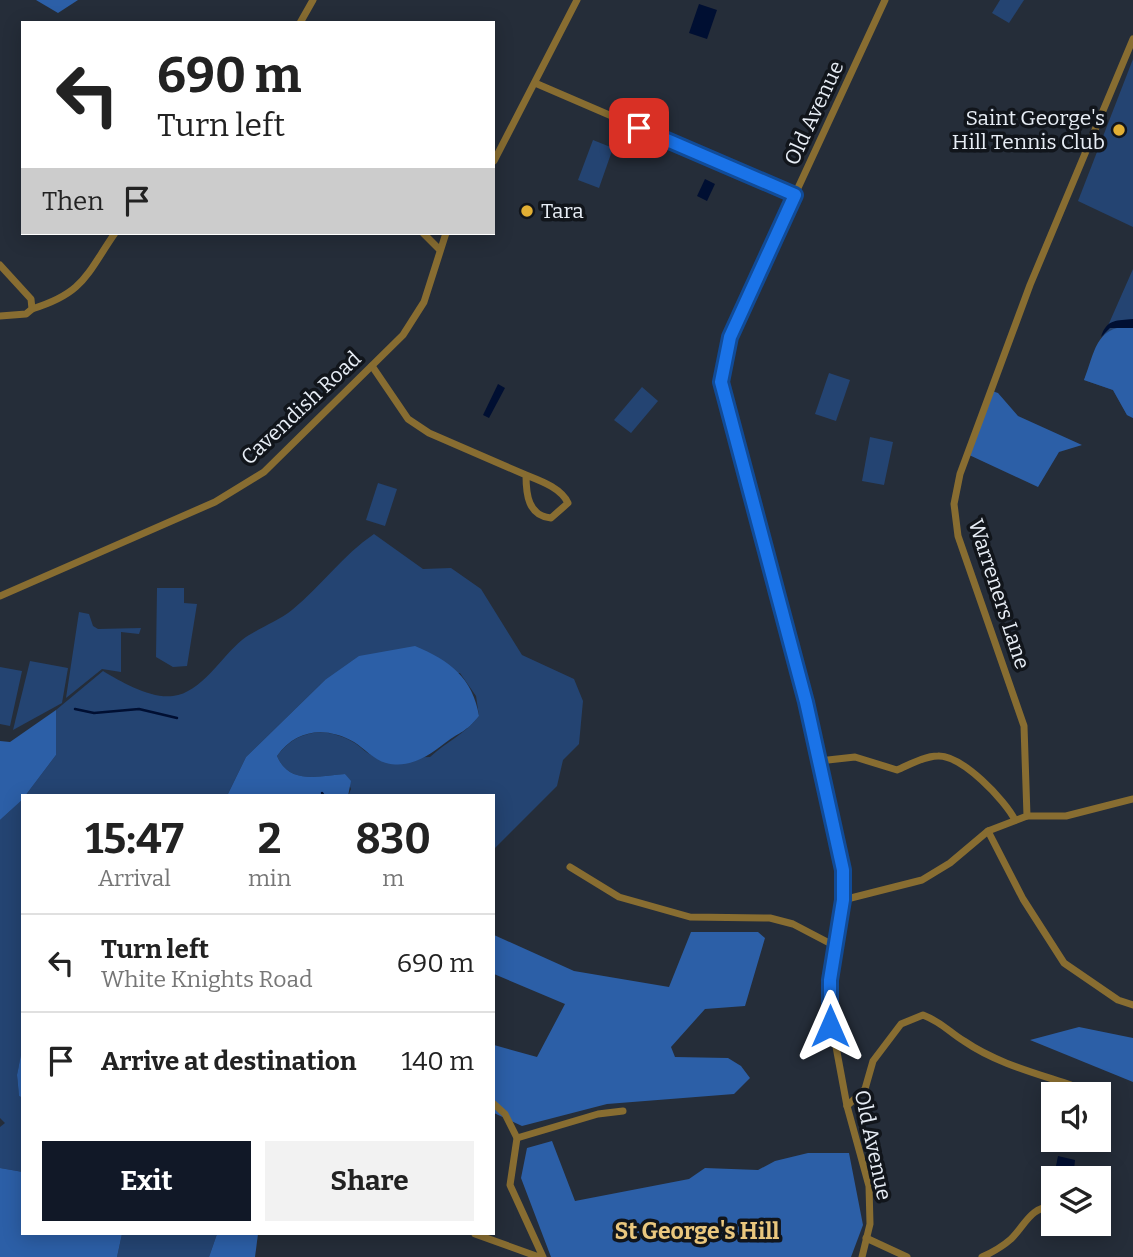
<!DOCTYPE html>
<style>
body{margin:0;font-family:Bitter,serif;background:#f2f2f2;color:#222;height:100vh;display:flex;flex-direction:column;font-size:26px;white-space:nowrap}
*{box-sizing:border-box;margin:0}
p{font-size:23px;color:#767676}
.icon{flex:none;width:38px;height:38px;fill:none;stroke:currentColor;stroke-width:2;stroke-linecap:round;stroke-linejoin:round}
.map{position:relative;flex:1;overflow:hidden}
.sheet{position:absolute;left:21px;top:794px;width:474px;height:441px;display:flex;flex-direction:column;background:#fff;border-radius:0px;box-shadow:0 4px 18px #0003}
.sheet>*{flex:none}
.top-card{position:absolute;left:21px;top:21px;width:474px;height:214px;border-radius:0px;box-shadow:0 4px 18px #0003;background:#fff;color:#222;overflow:hidden}
.tools{position:absolute;left:1041px;top:1082px;display:grid;gap:14px}
.tools a{display:grid;place-items:center;width:70px;height:70px;border-radius:0px;background:#fff;box-shadow:0 4px 18px #0003;font-size:35px}
.pin{position:absolute;display:grid;place-items:center;width:60px;height:60px;color:#fff;margin:-30px;border-radius:14px;box-shadow:0 4px 10px #0006}
.me{position:absolute;width:77px;margin:-38px;rotate:0deg;stroke-linejoin:round;filter:drop-shadow(0 0 5px #0008)}
.turn{display:flex;align-items:center;gap:24px;height:147px;padding:0 21px;font-size:32px}
.turn .icon{width:91px;height:91px;stroke-width:2.5}
.turn b{display:block;font-size:49px;line-height:60px}
.then{display:flex;align-items:center;height:66px;padding:0 21px;background:#0003;gap:14px;font-size:26px}
.eta{display:flex;justify-content:space-evenly;align-items:center;height:119px;text-align:center}
.eta b{font-size:42px;font-weight:700;line-height:49px}
.action{display:flex;gap:14px;margin-top:auto;padding:14px 21px}
.action a{flex:1;height:80px;border-radius:0px;background:#111827;color:#fff;font-size:28px;font-weight:700;line-height:80px;text-align:center}
.action a+a{background:#f2f2f2;color:#222}
ul{padding:0;list-style:none}
li{display:flex;align-items:center;gap:21px;height:98px;padding:0 21px;border-top:2px solid #e0e0e0}
li div{flex:1}
li b{display:block;font-size:26px}
li em{font-style:normal}
.map>svg:first-child{display:block}
.green{fill:#244472}
.forest{fill:#2c5fa7}
.water{fill:#000f32}
.lines{fill:none;stroke-linecap:round;stroke-linejoin:round}
.stream{stroke:#000f32;stroke-width:2.5}
.minor{stroke:#886d31;stroke-width:7}
.route-casing{stroke:#114b97;stroke-width:18}
.route{stroke:#1a73e8;stroke-width:12}
.poi-dot{fill:#e2af34;stroke:#11151b;stroke-width:2.5}
.labels{text-anchor:middle;dominant-baseline:central;stroke-width:7;stroke-linejoin:round;paint-order:stroke}
.street-label{font-size:21px;fill:#e8eef6;stroke:#11151b}
.poi-label{font-size:21px;fill:#e8eef6;stroke:#11151b;text-anchor:end}
.neighbourhood-label{font-size:23px;font-weight:bold;fill:#eac77e;stroke:#11151b}
</style>
<div class="map">
<svg width="1133" height="1257" viewBox="0 0 1133 1257">
<rect width="100%" height="100%" fill="#252d39"/>
<g class="green">
<polygon points="1000,0 1024,0 1009,23 992,13"/>
<polygon points="1133,59 1133,227 1078,201"/>
<polygon points="593,140 613,148 599,188 578,180"/>
<polygon points="1133,269 1133,418 1127,415 1113,390 1084,380"/>
<polygon points="829,373 850,380 836,421 815,414"/>
<polygon points="642,387 658,401 631,433 614,420"/>
<polygon points="870,437 893,442 884,485 862,481"/>
<polygon points="378,483 397,489 385,526 366,520"/>
<path d="M374 534 423 569 451 568 481 589 522 655 574 679 583 701 579 744 563 760 557 786 494 849V796H348L351 789 345 774C319 776 289 785 277 756 296 730 325 726 353 742 361 746 367 755 375 756 392 760 413 757 430 757 446 742 465 734 479 716L476 696 460 673 325 680 246 757 227 796H25L56 755V710L103 671C121 682 151 699 173 696 201 693 222 656 242 640 256 629 277 622 292 610 321 586 343 555 374 534Z"/>
<polygon points="157,588 184,588 184,603 197,604 187,666 173,667 156,657"/>
<polygon points="79,612 89,614 93,626 98,629 141,628 139,634 121,632 121,672 102,669 66,698"/>
<polygon points="30,661 68,668 62,703 13,730"/>
<polygon points="0,667 22,671 10,726 0,724"/>
<polygon points="23,799 23,1044 17,1075 19,1096 23,1098 23,1172 0,1168 0,1127 5,1123 0,1118 0,820"/>
<polygon points="122,1234 217,1234 209,1257 117,1257"/>
</g>
<g class="forest">
<polygon points="36,0 78,0 58,13"/>
<path d="M1129 326 1133 328V418L1127 415 1113 390 1084 380C1095 352 1095 328 1129 326Z"/>
<polygon points="992,391 998,393 1018,416 1082,445 1059,452 1038,487 967,454"/>
<path d="M415 646C449 660 473 678 479 716 465 733 461 731 445 743 428 756 410 769 386 763 374 760 364 748 354 742 326 726 296 729 277 756 289 785 319 776 345 774L351 781 348 796H227L246 757 325 680 359 656Z"/>
<polygon points="56,710 56,755 22,800 0,820 0,741 10,742"/>
<polygon points="691,932 758,932 765,938 745,1006 705,1009 671,1047 675,1057 728,1058 741,1066 750,1078 734,1094 607,1104 522,1126 494,1113 494,1045 537,1057 565,1004 494,974 494,935 574,971 669,987"/>
<polygon points="1079,1027 1133,1038 1133,1082 1030,1040"/>
<polygon points="23,1044 23,1098 19,1096 17,1075"/>
<polygon points="552,1141 575,1201 689,1179 705,1168 758,1170 775,1161 808,1153 849,1153 863,1225 851,1257 551,1257 521,1178 527,1148"/>
<polygon points="0,1168 23,1172 23,1234 122,1234 117,1257 0,1257"/>
<polygon points="217,1234 258,1234 255,1257 209,1257"/>
</g>
<g class="water">
<polygon points="699,4 717,10 707,39 689,33"/>
<polygon points="705,179 715,184 707,201 697,196"/>
<path d="M1133 319V328H1110L1101 337C1107 318 1117 321 1133 319Z"/>
<polygon points="498,384 505,388 489,418 483,415"/>
<polygon points="1058,1156 1075,1160 1074,1170 1056,1166"/>
</g>
<g class="lines">
<g class="stream">
<polyline points="75,709 94,713 139,709 177,718"/>
<polyline points="322,793 324,796"/>
</g>
<g class="minor">
<polyline points="300,23 313,0"/>
<polyline points="535,83 795,195"/>
<polyline points="494,161 577,0"/>
<polyline points="423,233 439,249"/>
<polyline points="0,265 31,299 32,309 26,314 0,316"/>
<path d="M32 309C84 293 86 275 115 233"/>
<path d="M372 366 408 419 429 433 526 475C541 481 561 488 568 503L551 518C528 516 526 494 526 475"/>
<polyline points="0,596 215,502 264,472 403,335 424,302 446,233"/>
<path d="M819 761 855 757 897 770C909 765 924 756 938 756 962 755 1005 800 1015 820"/>
<polyline points="1027,816 1066,816 1133,799"/>
<polyline points="988,831 1023,899 1064,963 1118,1000 1133,1005"/>
<polyline points="570,867 619,897 690,917 770,918 793,924 835,946"/>
<polyline points="843,900 922,880 950,863 988,831 1027,816 1024,726 958,536 954,504 960,474 1030,285 1133,39"/>
<polyline points="494,1104 505,1114 517,1138 510,1185 543,1257"/>
<path d="M847 1106 865 1089 873 1061 901 1024 923 1015C943 1023 948 1031 964 1041 996 1063 1035 1073 1071 1085"/>
<polyline points="517,1138 598,1114 623,1111"/>
<polyline points="1099,1202 1107,1199"/>
<polyline points="475,1234 539,1257"/>
<polyline points="866,1238 907,1257"/>
<polyline points="862,1257 870,1224 869,1186 847,1106 829,1009 830,980 843,900 843,870 806,702 721,382 729,337 885,0"/>
<path d="M982 1257C993 1252 1002 1247 1011 1239 1026 1224 1030 1207 1054 1206"/>
</g>
</g>
<g class="lines">
<defs>
<polyline id="route" points="639,128 795,195 730,337 721,382 806,702 843,870 843,900 830,980 830,1026"/>
</defs>
<use href="#route" class="route-casing"/>
<use href="#route" class="route"/>
</g>
<g class="poi-dot">
<circle cx="1119" cy="130" r="7"/>
<circle cx="527" cy="211" r="7"/>
</g>
<g class="labels">
<g class="street-label">
<text transform="translate(814 113) rotate(-65)">Old Avenue</text>
<text transform="translate(301 408) rotate(-43)">Cavendish Road</text>
<text transform="translate(999 594) rotate(72)">Warreners Lane</text>
<text transform="translate(873 1145) rotate(78)">Old Avenue</text>
</g>
<g class="poi-label">
<text x="1105" y="118">Saint George's<tspan x="1105" dy="24">Hill Tennis Club</tspan></text>
<text x="541" y="211" text-anchor="start">Tara</text>
</g>
<g class="neighbourhood-label">
<text x="697" y="1231">St George's Hill</text>
</g>
</g>
</svg>
<div class="tools">
<a><svg class="icon" aria-label="sound" viewBox="0 0 24 24"><path d="M4 9h4l5-4v14l-5-4H4zM17 9q2 3 0 6"/></svg></a>
<a><svg class="icon" aria-label="layers" viewBox="0 0 24 24"><path d="M12 4l9 5-9 5-9-5zM3 14l9 5 9-5"/></svg></a>
</div>
<div class="pin" style="left:639px;top:128px;background:#d93025"><svg class="icon" aria-label="arrive" viewBox="0 0 24 24"><path d="M6 21V4h12l-3 4 3 4H6"/></svg></div>
<svg class="me" style="left:830px;top:1026px" viewBox="-20 -20 40 40"><path d="M0-17L14 15 0 8-14 15z" fill="#1a73e8" stroke="#fff" stroke-width="4"/></svg>
<div class="top-card">
<div class="turn"><svg class="icon" aria-label="left" viewBox="0 0 24 24"><path d="M17 20v-9H6M10 6l-5 5 5 5"/></svg><div><b>690 m</b>Turn left</div></div>
<div class="then">Then<svg class="icon" aria-label="arrive" viewBox="0 0 24 24"><path d="M6 21V4h12l-3 4 3 4H6"/></svg></div>
</div>
<section class="sheet">
<div class="eta">
<div><b>15:47</b><p>Arrival</p></div>
<div><b>2</b><p>min</p></div>
<div><b>830</b><p>m</p></div>
</div>
<ul>
<li><svg class="icon" aria-label="left" viewBox="0 0 24 24"><path d="M17 20v-9H6M10 6l-5 5 5 5"/></svg><div><b>Turn left</b><p>White Knights Road</p></div><em>690 m</em></li>
<li><svg class="icon" aria-label="arrive" viewBox="0 0 24 24"><path d="M6 21V4h12l-3 4 3 4H6"/></svg><div><b>Arrive at destination</b></div><em>140 m</em></li>
</ul>
<div class="action"><a>Exit</a><a>Share</a></div>
</section>
</div>
